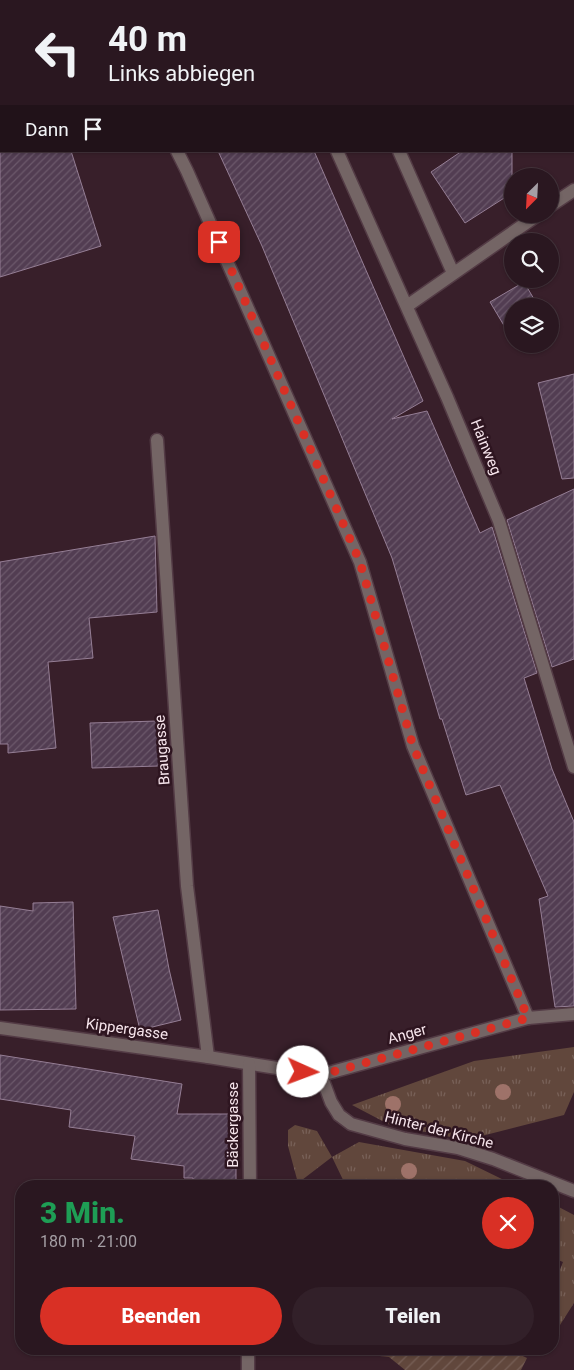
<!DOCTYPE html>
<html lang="de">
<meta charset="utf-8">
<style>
body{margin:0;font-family:Roboto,sans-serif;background:#322029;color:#f1f3f6;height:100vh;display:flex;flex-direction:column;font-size:19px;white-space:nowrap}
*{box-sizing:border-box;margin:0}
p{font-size:16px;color:#a59fa5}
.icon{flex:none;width:28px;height:28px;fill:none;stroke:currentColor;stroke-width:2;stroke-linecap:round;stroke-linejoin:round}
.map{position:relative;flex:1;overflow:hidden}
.drawer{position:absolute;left:15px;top:1180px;width:544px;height:175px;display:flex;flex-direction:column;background:#2a1720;border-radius:20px;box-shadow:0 1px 4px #0004,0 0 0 1px #46363e}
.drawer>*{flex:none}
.hud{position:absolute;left:0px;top:0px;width:575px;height:152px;box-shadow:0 1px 4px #0004,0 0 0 1px #46363e;background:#2a1720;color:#f1f3f6;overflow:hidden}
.needle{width:32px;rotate:204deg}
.controls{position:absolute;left:504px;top:168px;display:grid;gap:10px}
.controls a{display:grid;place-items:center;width:55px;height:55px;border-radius:50%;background:#2a1720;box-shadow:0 1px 4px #0004,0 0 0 1px #46363e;font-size:25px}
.pin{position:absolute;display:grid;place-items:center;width:42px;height:42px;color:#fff;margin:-21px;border-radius:10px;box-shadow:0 2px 8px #0006}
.me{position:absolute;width:55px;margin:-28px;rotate:92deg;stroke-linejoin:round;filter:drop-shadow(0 0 4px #0008)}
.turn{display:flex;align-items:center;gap:18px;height:105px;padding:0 25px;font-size:22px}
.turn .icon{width:65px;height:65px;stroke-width:2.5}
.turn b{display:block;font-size:35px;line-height:42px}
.then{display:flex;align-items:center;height:48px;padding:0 25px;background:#0003;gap:10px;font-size:19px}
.round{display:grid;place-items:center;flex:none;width:52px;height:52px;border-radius:26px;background:#322029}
.head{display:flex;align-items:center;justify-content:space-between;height:85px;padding:0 25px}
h1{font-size:30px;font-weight:800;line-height:38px;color:#1e9e55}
.primary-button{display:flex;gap:10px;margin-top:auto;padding:10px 25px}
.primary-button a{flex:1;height:58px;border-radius:30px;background:#d93025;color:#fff;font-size:20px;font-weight:800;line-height:58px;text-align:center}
.primary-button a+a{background:#322029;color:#f1f3f6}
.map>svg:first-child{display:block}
.grass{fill:url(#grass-tufts)}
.garden{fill:url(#garden-furrows)}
.building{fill:url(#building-hatch);stroke:#957e95}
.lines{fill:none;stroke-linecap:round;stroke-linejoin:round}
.lane-casing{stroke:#533b45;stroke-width:15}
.street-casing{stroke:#533b45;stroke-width:15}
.lane{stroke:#746565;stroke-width:12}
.street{stroke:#746565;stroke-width:12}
.tree{fill:#9e7269}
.route{stroke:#d93025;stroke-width:9;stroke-dasharray:0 16.2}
.labels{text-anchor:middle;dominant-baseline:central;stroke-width:5;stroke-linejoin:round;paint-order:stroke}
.street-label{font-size:15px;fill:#f6e4eb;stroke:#2e1520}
</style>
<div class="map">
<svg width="574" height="1370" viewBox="0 0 574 1370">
<defs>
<pattern id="grass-tufts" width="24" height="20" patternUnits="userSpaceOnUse" patternTransform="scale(1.25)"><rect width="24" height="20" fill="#61473c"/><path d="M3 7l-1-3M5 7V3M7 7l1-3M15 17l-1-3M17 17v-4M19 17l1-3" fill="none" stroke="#786158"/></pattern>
<pattern id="garden-furrows" width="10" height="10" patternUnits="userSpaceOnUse" patternTransform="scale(1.25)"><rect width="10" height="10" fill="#61473c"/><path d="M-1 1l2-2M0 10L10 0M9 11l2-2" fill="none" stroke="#786158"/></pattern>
<pattern id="building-hatch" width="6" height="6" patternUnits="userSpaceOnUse" patternTransform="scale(1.25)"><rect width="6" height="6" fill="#523d52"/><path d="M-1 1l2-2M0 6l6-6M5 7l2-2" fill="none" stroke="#6c596b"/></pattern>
</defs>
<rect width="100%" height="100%" fill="#381f2a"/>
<g class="grass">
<polygon points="574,1047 574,1092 564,1115 466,1140 390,1125 352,1105 474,1061"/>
<polygon points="295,1125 317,1131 332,1157 359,1142 465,1161 516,1186 346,1186 332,1157 298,1183 288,1146 288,1130"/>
<polygon points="553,1204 574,1215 574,1303 553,1336 553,1287 563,1262 553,1258"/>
</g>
<polygon class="garden" points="317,1349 508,1349 527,1358 521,1370 405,1370 389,1357"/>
<g class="building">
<polygon points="0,151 71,151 101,246 0,277"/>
<polygon points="218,151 314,151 423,401 392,419 427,411 480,533 492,527 537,673 524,678 552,769 574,822 574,1006 555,1007 539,899 548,896 500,785 466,795 442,719 440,719 392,558 262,246"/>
<polygon points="462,151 512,151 512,193 465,223 431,172"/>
<polygon points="524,282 538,306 512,306 512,339 490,302"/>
<polygon points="574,374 574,478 562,479 538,383"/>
<polygon points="574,489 574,659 552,667 507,520"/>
<polygon points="155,536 157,612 89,618 93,658 48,662 56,748 8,753 8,744 0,744 0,562"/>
<polygon points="158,721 159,766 92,768 90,723"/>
<polygon points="73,902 76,1009 0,1010 0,906 33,911 33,903"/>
<polygon points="158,910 169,969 181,1020 140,1030 113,917"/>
<polygon points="0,1055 182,1084 177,1114 236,1114 236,1186 193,1186 193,1178 184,1178 184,1166 131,1159 135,1136 69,1127 71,1110 0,1099"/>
</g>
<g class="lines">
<defs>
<g id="lane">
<polyline points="96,0 97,1"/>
<polyline points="177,151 187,171 360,562 413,746 528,1018"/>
<polyline points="321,1075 331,1102 339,1115 351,1124 405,1139 458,1148 493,1159 574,1191"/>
</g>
<g id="street">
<polyline points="269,0 270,1"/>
<polyline points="337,0 338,1"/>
<polyline points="337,151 447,397 499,521 574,767"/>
<polyline points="399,151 453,273"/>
<polyline points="550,206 574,190"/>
<polyline points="407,306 539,214"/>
<polyline points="157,440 187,886 208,1057"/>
<polyline points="0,1028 208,1057 321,1075 528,1018 574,1014"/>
<polyline points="249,1064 250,1186"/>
<polyline points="248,1349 248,1370"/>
</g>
</defs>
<use href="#lane" class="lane-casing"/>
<use href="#street" class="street-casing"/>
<use href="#lane" class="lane"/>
<use href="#street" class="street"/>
</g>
<g class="tree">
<circle cx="503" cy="1092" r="8"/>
<circle cx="393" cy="1104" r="8"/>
<circle cx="409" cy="1171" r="8"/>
</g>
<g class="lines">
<polyline class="route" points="219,242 360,562 413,746 528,1018 321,1075 303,1072"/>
</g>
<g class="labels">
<g class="street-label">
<text transform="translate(486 447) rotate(68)">Hainweg</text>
<text transform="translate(162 750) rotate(-94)">Braugasse</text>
<text transform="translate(127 1029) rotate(8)">Kippergasse</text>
<text transform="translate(407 1034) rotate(-15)">Anger</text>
<text transform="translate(233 1125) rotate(-90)">Bäckergasse</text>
<text transform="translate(439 1130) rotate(14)">Hinter der Kirche</text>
</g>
</g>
</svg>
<div class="controls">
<a><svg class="needle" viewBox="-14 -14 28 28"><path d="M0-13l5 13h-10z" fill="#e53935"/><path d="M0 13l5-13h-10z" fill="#a59fa5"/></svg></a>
<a><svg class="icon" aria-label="search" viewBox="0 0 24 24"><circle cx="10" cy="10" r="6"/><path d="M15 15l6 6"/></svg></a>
<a><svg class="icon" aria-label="layers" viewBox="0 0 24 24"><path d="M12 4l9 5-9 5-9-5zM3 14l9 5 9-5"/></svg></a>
</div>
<div class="pin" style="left:219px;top:242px;background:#d93025"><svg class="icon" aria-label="arrive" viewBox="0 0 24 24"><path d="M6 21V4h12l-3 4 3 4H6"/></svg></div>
<svg class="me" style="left:303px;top:1072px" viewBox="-20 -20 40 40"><circle r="19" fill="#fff"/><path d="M0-13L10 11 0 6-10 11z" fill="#d93025"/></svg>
<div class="hud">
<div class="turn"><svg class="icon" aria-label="left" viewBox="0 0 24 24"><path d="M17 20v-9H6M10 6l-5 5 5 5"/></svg><div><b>40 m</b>Links abbiegen</div></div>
<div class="then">Dann<svg class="icon" aria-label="arrive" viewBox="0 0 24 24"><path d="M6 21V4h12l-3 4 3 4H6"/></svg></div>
</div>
<section class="drawer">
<div class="head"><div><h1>3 Min.</h1><p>180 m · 21:00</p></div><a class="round" style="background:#d93025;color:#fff"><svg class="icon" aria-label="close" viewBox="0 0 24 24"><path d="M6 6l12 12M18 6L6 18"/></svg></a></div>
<div class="primary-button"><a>Beenden</a><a>Teilen</a></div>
</section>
</div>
